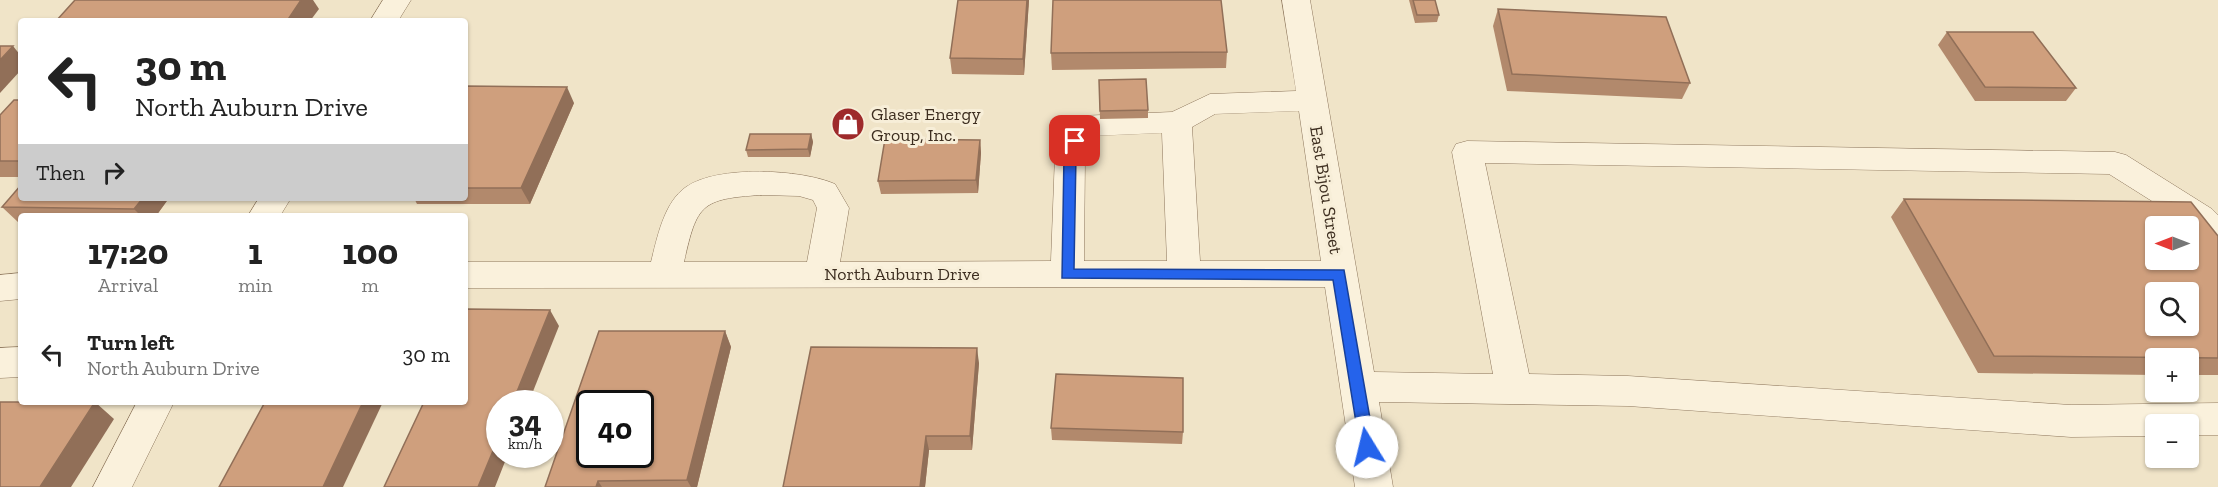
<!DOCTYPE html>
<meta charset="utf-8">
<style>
body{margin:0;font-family:"Zilla Slab",serif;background:#f6f6f6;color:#222;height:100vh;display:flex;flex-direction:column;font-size:22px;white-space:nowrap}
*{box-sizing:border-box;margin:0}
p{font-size:20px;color:#767676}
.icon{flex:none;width:33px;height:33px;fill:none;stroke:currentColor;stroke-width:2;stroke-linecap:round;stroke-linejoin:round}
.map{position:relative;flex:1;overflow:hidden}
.sheet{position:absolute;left:18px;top:213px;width:450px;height:192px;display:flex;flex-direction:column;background:#fff;border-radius:6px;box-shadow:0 2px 4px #0004}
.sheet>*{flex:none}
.guide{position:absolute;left:18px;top:18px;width:450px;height:183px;border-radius:6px;box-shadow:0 2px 4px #0004;background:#fff;color:#222;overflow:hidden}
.needle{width:39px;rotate:270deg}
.fabs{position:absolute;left:2145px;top:216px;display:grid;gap:12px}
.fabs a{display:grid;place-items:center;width:54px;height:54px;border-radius:6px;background:#fff;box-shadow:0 2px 4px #0004;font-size:30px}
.speed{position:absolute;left:486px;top:390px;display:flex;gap:12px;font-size:30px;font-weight:700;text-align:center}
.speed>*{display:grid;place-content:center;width:78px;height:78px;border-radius:50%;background:#fff;box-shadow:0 2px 4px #0004;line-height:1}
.speed small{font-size:15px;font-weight:400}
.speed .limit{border:3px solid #111;border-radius:9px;background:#fff;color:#111}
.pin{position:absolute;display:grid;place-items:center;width:51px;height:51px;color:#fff;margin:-26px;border-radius:12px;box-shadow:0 3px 9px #0006}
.me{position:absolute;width:66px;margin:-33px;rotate:351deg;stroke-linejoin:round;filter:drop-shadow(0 0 4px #0008)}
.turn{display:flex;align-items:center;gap:21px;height:126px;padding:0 18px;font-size:27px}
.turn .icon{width:78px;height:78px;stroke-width:2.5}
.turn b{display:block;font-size:42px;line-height:51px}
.then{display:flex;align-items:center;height:57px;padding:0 18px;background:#0003;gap:12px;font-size:22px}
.eta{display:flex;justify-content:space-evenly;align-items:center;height:102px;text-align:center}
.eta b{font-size:36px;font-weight:700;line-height:42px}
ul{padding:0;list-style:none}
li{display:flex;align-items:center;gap:18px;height:78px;padding:0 18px}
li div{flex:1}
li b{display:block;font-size:22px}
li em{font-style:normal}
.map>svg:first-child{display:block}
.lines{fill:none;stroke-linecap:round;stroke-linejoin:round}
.minor-casing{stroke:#8d765c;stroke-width:1}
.minor{fill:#faf1dc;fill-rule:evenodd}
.wall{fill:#b2896c}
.shaded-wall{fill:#916f58}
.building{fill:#cf9f7d;stroke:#916f58;stroke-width:1.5;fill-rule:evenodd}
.route{fill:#2563eb;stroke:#184099;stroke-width:1.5}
.labels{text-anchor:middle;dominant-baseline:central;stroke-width:6;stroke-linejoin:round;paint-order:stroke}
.poi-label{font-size:18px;fill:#3d2e20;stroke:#f7eed8;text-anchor:start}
.street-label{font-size:18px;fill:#3d2e20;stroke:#f7eed8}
</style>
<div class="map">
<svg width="2218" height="487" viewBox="0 0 2218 487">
<rect width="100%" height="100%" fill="#f0e4c8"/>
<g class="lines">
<defs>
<g id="minor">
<polygon points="383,0 411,0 398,21 370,21"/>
<path d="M1282 0H1310L1374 372 1493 374 1452 152 1456 144 1467 141 2115 152 2126 155 2212 209 2218 215V248L2206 245 2190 225 2109 174 1485 163 1529 374 1628 376 2071 405 2218 403V435H2188V424H2156V436L2071 437 1628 406 1379 402 1393 487H1355L1325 287 465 288V262H651C657 238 664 202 686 187 717 165 801 169 835 184L849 208 840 262 1051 261 1055 155 1068 119 1079 116 1172 112 1210 94 1296 91ZM1299 111 1321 261H1200L1192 127 1215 114ZM1162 133 1167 261H1084L1085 155 1091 136ZM761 195 799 196 813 200 817 208 807 262H684C697 204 701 199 761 195Z"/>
<polygon points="259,198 291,198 280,216 248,216"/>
<polygon points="21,273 21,299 0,301 0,275"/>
<polygon points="21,347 21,377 0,378 0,348"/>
<polygon points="137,402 174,402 132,487 93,487"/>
</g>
</defs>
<use href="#minor" class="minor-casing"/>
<use href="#minor" class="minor"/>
</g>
<g class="wall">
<polygon points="958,0 1029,0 1024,75 952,74 950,58"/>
<polygon points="1409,0 1435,0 1439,15 1437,22 1415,23"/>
<polygon points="1498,9 1690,83 1682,99 1507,91 1493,26"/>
<polygon points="1947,32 2076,88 2066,101 1975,101 1938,45"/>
<polygon points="1227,52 1226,68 1052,70 1051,53"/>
<polygon points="1099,80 1148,110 1148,118 1100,119"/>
<polygon points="465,86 574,103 530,204 417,204 414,198 465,198"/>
<polygon points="21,100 21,177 0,177 0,115"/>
<polygon points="811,134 813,142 810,157 748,157 746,150"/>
<polygon points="980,140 981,153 978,193 881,194 878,181"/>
<polygon points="21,198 169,198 156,216 21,216 21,223 19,223 2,207"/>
<polygon points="1904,199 2218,236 2218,375 2188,375 2188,358 2156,358 2156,375 1978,373 1891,217"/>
<polygon points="725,331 731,347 697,487 545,487"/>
<polygon points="979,363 972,450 929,450 925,487 783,487"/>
<polygon points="1051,428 1183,432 1182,444 1052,440"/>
</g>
<g class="shaded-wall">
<polygon points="301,0 313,0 319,9 310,21 287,21"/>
<polygon points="1027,0 1029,0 1024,75 1023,59"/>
<polygon points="13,46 21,56 21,70 0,93 0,60"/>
<polygon points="567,87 574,103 530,204 521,188"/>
<polygon points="811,134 813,142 810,157 808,149"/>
<polygon points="980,140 981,153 978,193 976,180"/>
<polygon points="143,198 169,198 156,216 141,216 134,209"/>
<polygon points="550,310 559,326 528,404 512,404"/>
<polygon points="725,331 731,347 697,487 691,487 687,480"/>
<polygon points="977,348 979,363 972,450 970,436"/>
<polygon points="95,402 114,419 71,487 40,487"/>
<polygon points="363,402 383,402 343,487 323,487"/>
<polygon points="500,434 500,454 508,454 495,487 478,487"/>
<polygon points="926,436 929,450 925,487 920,487"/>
<polygon points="598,481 602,487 596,487"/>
</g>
<g class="building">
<polygon points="75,0 301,0 287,21 56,21"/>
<polygon points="958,0 1027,0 1023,59 950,58"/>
<polygon points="1053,0 1221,0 1227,52 1051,53"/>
<polygon points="1413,0 1435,0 1439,15 1417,15"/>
<polygon points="1498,9 1666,17 1690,83 1512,74"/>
<polygon points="1947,32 2033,32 2076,88 1985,87"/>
<polygon points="0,46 13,46 0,60"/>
<polygon points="1146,79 1148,110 1100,111 1099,80"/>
<polygon points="465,86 567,87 521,188 465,188"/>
<polygon points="14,100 21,100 21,161 0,161 0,115"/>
<polygon points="750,134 811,134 808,149 746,150"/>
<polygon points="885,139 980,140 976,180 878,181"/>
<polygon points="21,185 21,198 143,198 134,209 2,207"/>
<path d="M1904 199 2191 202 2218 236V358L1994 356ZM2156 226H2188V260H2156ZM2156 292H2188V326H2156Z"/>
<polygon points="467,309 550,310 512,404 500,404 500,434 478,487 384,487 424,402 465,402 465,313"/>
<path d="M599 331H725L687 480 598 481 596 487H545ZM590 404H640V454H590Z"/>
<polygon points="811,347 977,348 970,436 926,436 920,487 783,487"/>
<polygon points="1056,374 1183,378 1183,432 1051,428"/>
<polygon points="0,402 95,402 40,487 0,487"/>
<polygon points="265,402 363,402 323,487 219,487"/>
</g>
<polygon class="route" points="1075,136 1081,141 1076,155 1074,269 1344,270 1375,447 1373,452 1362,452 1360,447 1333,280 1062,278 1064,155 1068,141"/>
<defs>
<symbol id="shop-disc" viewBox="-11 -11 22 22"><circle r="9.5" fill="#9e2a2b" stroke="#f7eed8"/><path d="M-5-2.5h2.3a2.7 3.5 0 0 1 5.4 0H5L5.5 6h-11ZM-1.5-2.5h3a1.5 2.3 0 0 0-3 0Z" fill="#fff"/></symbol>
</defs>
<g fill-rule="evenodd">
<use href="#shop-disc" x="829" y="105" width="38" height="38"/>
</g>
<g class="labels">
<g class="poi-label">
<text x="871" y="114">Glaser Energy<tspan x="871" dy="21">Group, Inc.</tspan></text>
</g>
<g class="street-label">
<text transform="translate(1326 190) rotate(81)">East Bijou Street</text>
<text x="902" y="274">North Auburn Drive</text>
</g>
</g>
</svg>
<div class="fabs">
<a><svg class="needle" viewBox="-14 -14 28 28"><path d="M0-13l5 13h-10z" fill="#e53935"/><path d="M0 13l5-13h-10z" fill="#767676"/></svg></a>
<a><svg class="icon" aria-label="search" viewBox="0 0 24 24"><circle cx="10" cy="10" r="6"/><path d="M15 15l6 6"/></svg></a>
<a>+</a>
<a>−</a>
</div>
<div class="speed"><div>34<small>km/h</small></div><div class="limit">40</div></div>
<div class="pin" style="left:1075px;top:141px;background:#d93025"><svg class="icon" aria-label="arrive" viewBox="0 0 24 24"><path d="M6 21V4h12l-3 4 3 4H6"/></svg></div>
<svg class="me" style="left:1367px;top:447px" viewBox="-20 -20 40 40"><circle r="19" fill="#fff"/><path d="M0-13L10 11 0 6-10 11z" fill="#2563eb"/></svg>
<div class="guide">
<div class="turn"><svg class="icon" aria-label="left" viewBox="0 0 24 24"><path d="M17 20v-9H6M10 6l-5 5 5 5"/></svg><div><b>30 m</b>North Auburn Drive</div></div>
<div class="then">Then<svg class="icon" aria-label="right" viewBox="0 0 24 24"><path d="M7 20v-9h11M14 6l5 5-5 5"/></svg></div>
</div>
<section class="sheet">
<div class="eta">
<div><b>17:20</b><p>Arrival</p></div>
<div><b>1</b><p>min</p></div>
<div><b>100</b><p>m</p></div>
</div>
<ul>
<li><svg class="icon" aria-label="left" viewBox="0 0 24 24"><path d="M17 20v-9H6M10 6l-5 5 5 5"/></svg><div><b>Turn left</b><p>North Auburn Drive</p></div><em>30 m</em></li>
</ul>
</section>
</div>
